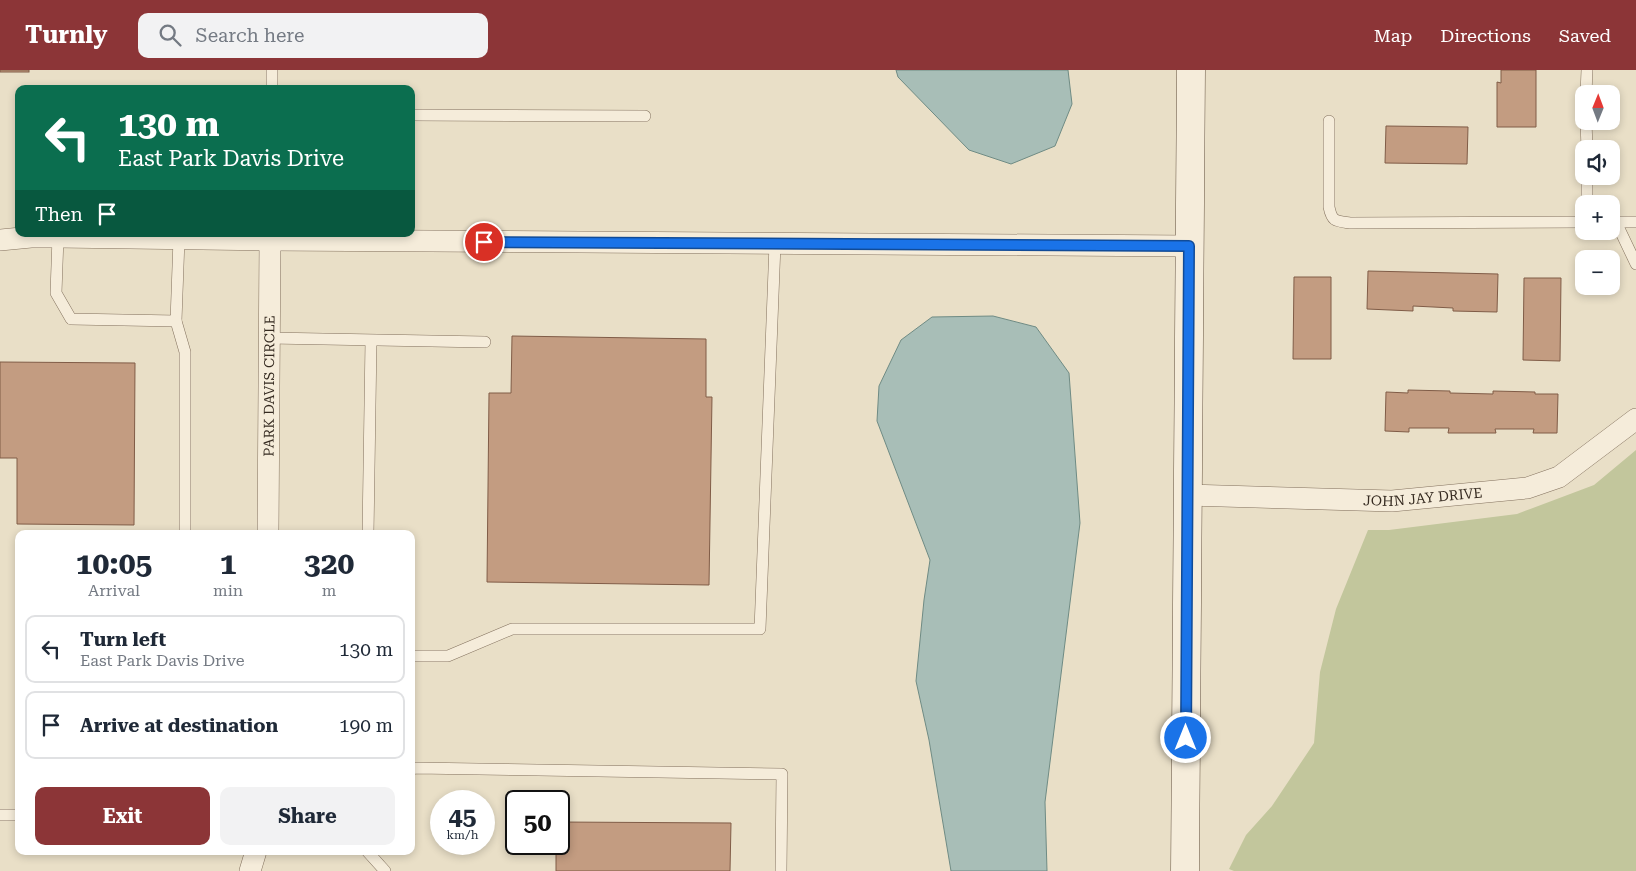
<!DOCTYPE html>
<meta charset="utf-8">
<style>
body{margin:0;font-family:"Roboto Serif",serif;background:#f2f2f3;color:#1f2937;height:100vh;display:flex;flex-direction:column;font-size:19px;white-space:nowrap}
*{box-sizing:border-box;margin:0}
p{font-size:16px;color:#747a83}
.icon{flex:none;width:28px;height:28px;fill:none;stroke:currentColor;stroke-width:2;stroke-linecap:round;stroke-linejoin:round}
.map{position:relative;flex:1;overflow:hidden}
.details{position:absolute;left:15px;top:460px;width:400px;height:325px;display:flex;flex-direction:column;background:#fff;border-radius:10px;box-shadow:0 2px 8px #0003}
.details>*{flex:none}
.top-card{position:absolute;left:15px;top:15px;width:400px;height:152px;border-radius:10px;box-shadow:0 2px 8px #0003;background:#0b6e4f;color:#fff;overflow:hidden}
.needle{width:32px;rotate:1deg}
.controls{position:absolute;left:1575px;top:15px;display:grid;gap:10px}
.controls a{display:grid;place-items:center;width:45px;height:45px;border-radius:10px;background:#fff;box-shadow:0 2px 8px #0003;font-size:25px}
.speed{position:absolute;left:430px;top:720px;display:flex;gap:10px;font-size:25px;font-weight:700;text-align:center}
.speed>*{display:grid;place-content:center;width:65px;height:65px;border-radius:50%;background:#fff;box-shadow:0 2px 8px #0003;line-height:1}
.speed small{font-size:12px;font-weight:400}
.speed .limit{border:2px solid #111;border-radius:8px;background:#fff;color:#111}
.pin{position:absolute;display:grid;place-items:center;width:42px;height:42px;color:#fff;margin:-21px;border:2px solid #fff;border-radius:50%;box-shadow:0 1px 5px #0007}
.me{position:absolute;width:55px;margin:-28px;rotate:0deg;stroke-linejoin:round;filter:drop-shadow(0 0 4px #0008)}
.turn{display:flex;align-items:center;gap:18px;height:105px;padding:0 20px;font-size:22px}
.turn .icon{width:65px;height:65px;stroke-width:2.5}
.turn b{display:block;font-size:35px;line-height:42px}
.then{display:flex;align-items:center;height:48px;padding:0 20px;background:#0003;gap:10px;font-size:19px}
.eta{display:flex;justify-content:space-evenly;align-items:center;height:85px;text-align:center}
.eta b{font-size:30px;font-weight:700;line-height:35px}
.button{display:flex;gap:10px;margin-top:auto;padding:10px 20px}
.button a{flex:1;height:58px;border-radius:10px;background:#8c3537;color:#fff;font-size:20px;font-weight:700;line-height:58px;text-align:center}
.button a+a{background:#f2f2f3;color:#1f2937}
ul{padding:0;list-style:none}
li{display:flex;align-items:center;gap:15px;height:68px;margin:0 10px 8px;padding:0 10px;border:2px solid #e0e1e3;border-radius:10px}
li div{flex:1}
li b{display:block;font-size:19px}
li em{font-style:normal}
header{display:flex;align-items:center;gap:30px;box-sizing:border-box;height:70px;padding:0 25px;background:#8c3537;color:#fff}
header strong{font-size:24px}
nav{display:flex;gap:28px;margin-inline-start:auto;font-size:18px}
.search{width:350px;height:45px;background:#f2f2f3;display:flex;align-items:center;gap:12px;box-sizing:border-box;padding:0 18px;border-radius:10px;color:#747a83;font-size:19px}
.map>svg:first-child{display:block}
.green{fill:#c2c69c}
.water{fill:#a8beb7;stroke:#6f8b84}
.building{fill:#c39c81;stroke:#805c47}
.lines{fill:none;stroke-linecap:round;stroke-linejoin:round}
.service-casing{stroke:#83715e;stroke-width:12}
.minor-casing{stroke:#83715e;stroke-width:22}
.secondary-casing{stroke:#655341;stroke-width:29}
.service{stroke:#f5ecda;stroke-width:11}
.minor{stroke:#f5ecda;stroke-width:21}
.secondary{stroke:#f5ecda;stroke-width:28}
.route-casing{stroke:#114b97;stroke-width:12}
.route{stroke:#1a73e8;stroke-width:9}
.labels{text-anchor:middle;dominant-baseline:central;stroke-width:4.5;stroke-linejoin:round;paint-order:stroke}
.street-label{font-size:14px;fill:#352a20;stroke:#f2e9d6}
</style>
<header>
<strong>Turnly</strong>
<div class="search"><svg class="icon" aria-label="search" viewBox="0 0 24 24"><circle cx="10" cy="10" r="6"/><path d="M15 15l6 6"/></svg>Search here</div>
<nav><a>Map</a><a>Directions</a><a>Saved</a></nav>
</header>
<div class="map">
<svg width="1636" height="801" viewBox="0 0 1636 801">
<rect width="100%" height="100%" fill="#e9dfc7"/>
<polygon class="green" points="1636,380 1636,801 1234,801 1229,799 1246,765 1272,736 1314,673 1320,602 1336,539 1368,460 1389,460 1517,444 1594,415"/>
<g class="water">
<polygon points="896,0 1068,0 1072,34 1055,76 1011,94 969,80 898,7"/>
<polygon points="993,246 1036,257 1069,303 1080,453 1045,732 1047,801 951,801 929,670 916,611 924,530 930,490 877,351 879,316 901,270 932,247"/>
</g>
<g class="building">
<rect x="0" y="0" width="29" height="2"/>
<polygon points="1501,0 1536,0 1536,57 1497,57 1497,12 1501,13"/>
<polygon points="1386,56 1468,57 1467,94 1385,93"/>
<polygon points="1368,201 1498,204 1497,242 1453,241 1453,238 1413,236 1413,241 1367,239"/>
<polygon points="1294,207 1331,207 1331,289 1293,289"/>
<polygon points="1524,208 1561,208 1560,291 1523,290"/>
<polygon points="512,266 706,269 706,327 712,327 709,515 487,512 489,323 511,323"/>
<polygon points="0,292 135,293 134,455 17,454 17,388 0,388"/>
<polygon points="1408,320 1450,321 1450,323 1493,324 1493,321 1535,322 1535,324 1558,324 1557,363 1533,363 1534,359 1495,359 1496,363 1448,363 1449,358 1409,358 1409,362 1385,361 1386,322 1408,323"/>
<polygon points="559,752 731,753 730,801 556,801 556,774 559,774"/>
</g>
<g class="lines">
<defs>
<g id="service">
<polyline points="272,19 272,0"/>
<polyline points="1586,24 1587,0"/>
<polyline points="411,45 645,46"/>
<path d="M1329 51V137C1332 152 1336 151 1350 153L1584 152"/>
<polyline points="1586,51 1587,79"/>
<polyline points="1587,106 1587,134"/>
<polyline points="1611,152 1636,152"/>
<polyline points="1616,152 1636,194"/>
<polyline points="58,167 56,223 71,249 176,251 179,169"/>
<polyline points="176,251 185,282 185,464"/>
<polyline points="270,268 485,272"/>
<polyline points="368,464 371,271"/>
<polyline points="411,586 448,586 512,559 760,559 775,174"/>
<polyline points="411,699 416,698 782,704 781,801"/>
<polyline points="0,745 19,745"/>
<polyline points="367,781 385,801"/>
</g>
<g id="minor">
<polyline points="0,170 31,167 58,167 270,170 1189,176"/>
<path id="s1" d="M1188 425 1392 431 1527 418 1559 407 1636 349"/>
<path id="s2" d="M268 464 270 170"/>
<polyline points="250,801 256,781"/>
</g>
<polyline id="secondary" points="1185,801 1191,0"/>
</defs>
<use href="#service" class="service-casing"/>
<use href="#minor" class="minor-casing"/>
<use href="#secondary" class="secondary-casing"/>
<use href="#service" class="service"/>
<use href="#minor" class="minor"/>
<use href="#secondary" class="secondary"/>
</g>
<g class="lines">
<defs>
<polyline id="route" points="484,172 1189,176 1186,668"/>
</defs>
<use href="#route" class="route-casing"/>
<use href="#route" class="route"/>
</g>
<g class="labels">
<g class="street-label">
<text stroke="none"><textPath href="#s2" startOffset="148">PARK DAVIS CIRCLE</textPath></text>
<text stroke="none"><textPath href="#s1" startOffset="235">JOHN JAY DRIVE</textPath></text>
</g>
</g>
</svg>
<div class="controls">
<a><svg class="needle" viewBox="-14 -14 28 28"><path d="M0-13l5 13h-10z" fill="#e53935"/><path d="M0 13l5-13h-10z" fill="#747a83"/></svg></a>
<a><svg class="icon" aria-label="sound" viewBox="0 0 24 24"><path d="M4 9h4l5-4v14l-5-4H4zM17 9q2 3 0 6"/></svg></a>
<a>+</a>
<a>−</a>
</div>
<div class="speed"><div>45<small>km/h</small></div><div class="limit">50</div></div>
<div class="pin" style="left:484px;top:172px;background:#d93025"><svg class="icon" aria-label="arrive" viewBox="0 0 24 24"><path d="M6 21V4h12l-3 4 3 4H6"/></svg></div>
<svg class="me" style="left:1186px;top:668px" viewBox="-20 -20 40 40"><circle r="17" fill="#1a73e8" stroke="#fff" stroke-width="3"/><path d="M0-11L8 9 0 5-8 9z" fill="#fff"/></svg>
<div class="top-card">
<div class="turn"><svg class="icon" aria-label="left" viewBox="0 0 24 24"><path d="M17 20v-9H6M10 6l-5 5 5 5"/></svg><div><b>130 m</b>East Park Davis Drive</div></div>
<div class="then">Then<svg class="icon" aria-label="arrive" viewBox="0 0 24 24"><path d="M6 21V4h12l-3 4 3 4H6"/></svg></div>
</div>
<section class="details">
<div class="eta">
<div><b>10:05</b><p>Arrival</p></div>
<div><b>1</b><p>min</p></div>
<div><b>320</b><p>m</p></div>
</div>
<ul>
<li><svg class="icon" aria-label="left" viewBox="0 0 24 24"><path d="M17 20v-9H6M10 6l-5 5 5 5"/></svg><div><b>Turn left</b><p>East Park Davis Drive</p></div><em>130 m</em></li>
<li><svg class="icon" aria-label="arrive" viewBox="0 0 24 24"><path d="M6 21V4h12l-3 4 3 4H6"/></svg><div><b>Arrive at destination</b></div><em>190 m</em></li>
</ul>
<div class="button"><a>Exit</a><a>Share</a></div>
</section>
</div>
